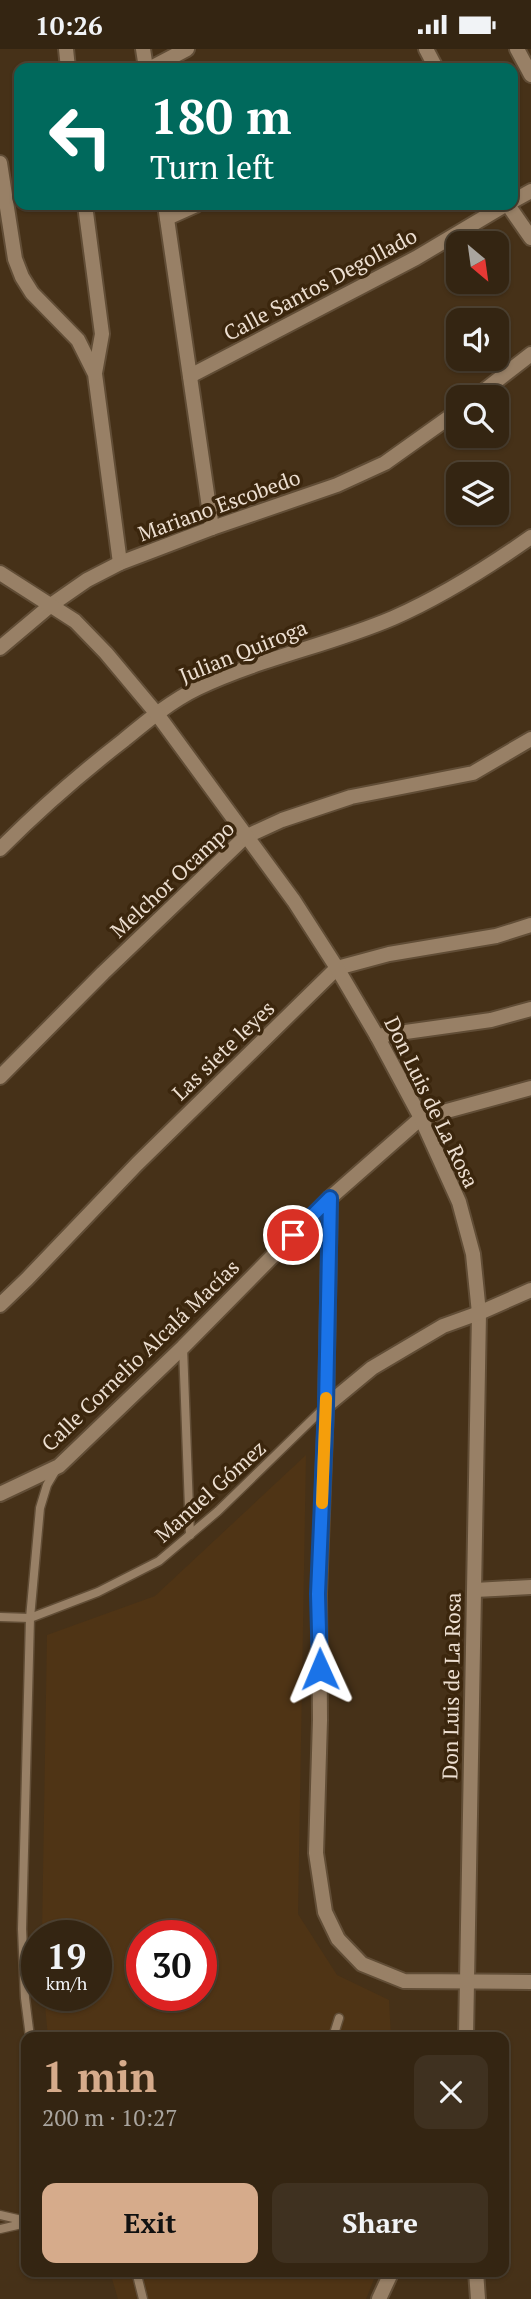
<!DOCTYPE html>
<meta charset="utf-8">
<style>
body{margin:0;font-family:"PT Serif",serif;background:#3f3120;color:#f1f3f6;height:100vh;display:flex;flex-direction:column;font-size:26px;white-space:nowrap}
*{box-sizing:border-box;margin:0}
p{font-size:23px;color:#a9a59f}
.icon{flex:none;width:38px;height:38px;fill:none;stroke:currentColor;stroke-width:2;stroke-linecap:round;stroke-linejoin:round}
.map{position:relative;flex:1;overflow:hidden}
.details{position:absolute;left:21px;top:1983px;width:488px;height:245px;display:flex;flex-direction:column;background:#342512;border-radius:14px;box-shadow:0 2px 5px #0004,0 0 0 2px #4e4232}
.details>*{flex:none}
.guide{position:absolute;left:14px;top:14px;width:504px;height:147px;border-radius:14px;box-shadow:0 2px 5px #0004,0 0 0 2px #4e4232;background:#00695c;color:#fff;overflow:hidden}
.needle{width:46px;rotate:151deg}
.buttons{position:absolute;left:446px;top:182px;display:grid;gap:14px}
.buttons a{display:grid;place-items:center;width:63px;height:63px;border-radius:14px;background:#342512;box-shadow:0 2px 5px #0004,0 0 0 2px #4e4232;font-size:35px}
.speed{position:absolute;left:21px;top:1871px;display:flex;gap:14px;font-size:35px;font-weight:700;text-align:center}
.speed>*{display:grid;place-content:center;width:91px;height:91px;border-radius:50%;background:#342512;box-shadow:0 2px 5px #0004,0 0 0 2px #4e4232;line-height:1}
.speed small{font-size:18px;font-weight:400}
.speed .limit{border:10px solid #d22;background:#fff;color:#111}
.pin{position:absolute;display:grid;place-items:center;width:60px;height:60px;color:#fff;margin:-30px;border:4px solid #fff;border-radius:50%;box-shadow:0 2px 7px #0007}
.me{position:absolute;width:77px;margin:-38px;rotate:359deg;stroke-linejoin:round;filter:drop-shadow(0 0 5px #0008)}
.turn{display:flex;align-items:center;gap:24px;height:147px;padding:0 21px;font-size:32px}
.turn .icon{width:91px;height:91px;stroke-width:2.5}
.turn b{display:block;font-size:49px;line-height:60px}
.round{display:grid;place-items:center;flex:none;width:74px;height:74px;border-radius:14px;background:#3f3120}
.summary{display:flex;align-items:center;justify-content:space-between;height:119px;padding:0 21px}
h1{font-size:42px;font-weight:600;line-height:52px;color:#d6ab8b}
.cta{display:flex;gap:14px;margin-top:auto;padding:14px 21px}
.cta a{flex:1;height:80px;border-radius:14px;background:#d6ab8b;color:#111;font-size:28px;font-weight:600;line-height:80px;text-align:center}
.cta a+a{background:#3f3120;color:#f1f3f6}
.status{display:flex;justify-content:space-between;align-items:center;height:49px;padding:0 35px;background:#342512;direction:ltr}
.status svg{height:19px;fill:currentColor}
.map>svg:first-child{display:block}
.built{fill:#4f3415;fill-rule:evenodd}
.lines{fill:none;stroke-linecap:round;stroke-linejoin:round}
.service-casing{stroke:#614d36;stroke-width:11}
.minor-casing{stroke:#614d36;stroke-width:18}
.tertiary-casing{stroke:#614d36;stroke-width:18}
.service{stroke:#988066;stroke-width:8}
.minor{stroke:#988066;stroke-width:14}
.tertiary{stroke:#988066;stroke-width:14}
.route-casing{stroke:#114b97;stroke-width:18}
.route{stroke:#1a73e8;stroke-width:12}
.slow{stroke:#f59e0b;stroke-width:12}
.labels{text-anchor:middle;dominant-baseline:central;stroke-width:7;stroke-linejoin:round;paint-order:stroke}
.street-label{font-size:21px;fill:#eddfd1;stroke:#3b260d}
</style>
<div class="status"><b>10:26</b><svg viewBox="0 0 49 12"><path d="M0 12V9h3v3zM5 12V6h3v6zM10 12V3h3v9zM15 12V0h3v12zM26 1h20v11H26zM47 4h2v5h-2z"/></svg></div>
<div class="map">
<svg width="531" height="2250" viewBox="0 0 531 2250">
<rect width="100%" height="100%" fill="#463118"/>
<g class="built">
<path d="M306 1406 298 1865 337 1926 389 1951 391 1988H48L44 1946H96V1886H42L47 1586 155 1547ZM142 1886H201V1946H142Z"/>
<polygon points="110,2223 377,2223 366,2250 118,2250"/>
</g>
<g class="lines">
<defs>
<g id="service">
<polyline points="183,1298 190,1486"/>
<polyline points="0,1568 30,1569 98,1543 159,1512 218,1462 326,1357"/>
<polyline points="30,1988 25,1949 22,1880 30,1569 40,1459 47,1436 57,1419"/>
<polyline points="333,1988 339,1969"/>
<polyline points="0,2166 26,2172"/>
<polyline points="0,2180 26,2174"/>
<polyline points="136,2222 143,2250"/>
</g>
<g id="minor">
<polyline points="66,0 68,19"/>
<polyline points="143,0 146,19"/>
<polyline points="426,0 436,19"/>
<polyline points="517,0 531,26"/>
<polyline points="151,19 187,0"/>
<polyline points="0,114 15,210 22,228 32,244 78,291 95,325 120,514"/>
<polyline points="513,152 531,142"/>
<polyline points="85,156 102,285 95,324"/>
<polyline points="165,156 212,479"/>
<polyline points="508,156 531,189"/>
<polyline points="167,169 196,156"/>
<polyline points="190,327 416,209 505,156"/>
<polyline points="476,348 531,305"/>
<polyline points="0,599 51,556 87,531 120,514 212,479 337,436 385,414 458,362"/>
<path d="M0 800C39 761 80 725 124 691 147 672 171 652 198 639 261 609 330 596 393 569 443 547 487 519 531 488"/>
<polyline points="377,987 491,971 531,960"/>
<polyline points="0,1028 103,924 245,788 282,771 351,748 473,724 531,690"/>
<polyline points="330,1149 326,1357 319,1545 320,1671 316,1804 325,1863 338,1890 362,1915 404,1932 531,1933"/>
<polyline points="0,1256 27,1230 137,1115 337,919 389,905 496,887 531,876"/>
<polyline points="0,1445 59,1417 183,1298 330,1149 421,1069 531,1039"/>
<polyline points="475,1541 531,1538"/>
<polyline points="466,1988 479,1264"/>
<polyline points="476,2222 478,2250"/>
<polyline points="379,2250 392,2222"/>
</g>
<g id="tertiary">
<polyline points="0,524 75,572 106,604 157,665 294,852 337,919 377,987 421,1069 459,1153 473,1205 479,1264"/>
<polyline points="326,1357 372,1319 443,1277 479,1264 531,1241"/>
</g>
</defs>
<use href="#service" class="service-casing"/>
<use href="#minor" class="minor-casing"/>
<use href="#tertiary" class="tertiary-casing"/>
<use href="#service" class="service"/>
<use href="#minor" class="minor"/>
<use href="#tertiary" class="tertiary"/>
</g>
<g class="lines">
<defs>
<polyline id="route" points="293,1186 330,1149 326,1357 318,1545 320,1620"/>
</defs>
<use href="#route" class="route-casing"/>
<use href="#route" class="route"/>
<polyline class="slow" points="322,1454 326,1349"/>
</g>
<g class="labels">
<g class="street-label">
<text transform="translate(320 235) rotate(-28)">Calle Santos Degollado</text>
<text transform="translate(219 456) rotate(-20)">Mariano Escobedo</text>
<text transform="translate(243 602) rotate(-22)">Julian Quiroga</text>
<text transform="translate(172 830) rotate(-43)">Melchor Ocampo</text>
<text transform="translate(223 1001) rotate(-44)">Las siete leyes</text>
<text transform="translate(432 1053) rotate(64)">Don Luis de La Rosa</text>
<text transform="translate(140 1306) rotate(-44)">Calle Cornelio Alcalá Macías</text>
<text transform="translate(210 1442) rotate(-42)">Manuel Gómez</text>
<text transform="translate(451 1637) rotate(-89)">Don Luis de La Rosa</text>
</g>
</g>
</svg>
<div class="buttons">
<a><svg class="needle" viewBox="-14 -14 28 28"><path d="M0-13l5 13h-10z" fill="#e53935"/><path d="M0 13l5-13h-10z" fill="#a9a59f"/></svg></a>
<a><svg class="icon" aria-label="sound" viewBox="0 0 24 24"><path d="M4 9h4l5-4v14l-5-4H4zM17 9q2 3 0 6"/></svg></a>
<a><svg class="icon" aria-label="search" viewBox="0 0 24 24"><circle cx="10" cy="10" r="6"/><path d="M15 15l6 6"/></svg></a>
<a><svg class="icon" aria-label="layers" viewBox="0 0 24 24"><path d="M12 4l9 5-9 5-9-5zM3 14l9 5 9-5"/></svg></a>
</div>
<div class="speed"><div>19<small>km/h</small></div><div class="limit">30</div></div>
<div class="pin" style="left:293px;top:1186px;background:#d93025"><svg class="icon" aria-label="arrive" viewBox="0 0 24 24"><path d="M6 21V4h12l-3 4 3 4H6"/></svg></div>
<svg class="me" style="left:320px;top:1620px" viewBox="-20 -20 40 40"><path d="M0-17L14 15 0 8-14 15z" fill="#1a73e8" stroke="#fff" stroke-width="4"/></svg>
<div class="guide">
<div class="turn"><svg class="icon" aria-label="left" viewBox="0 0 24 24"><path d="M17 20v-9H6M10 6l-5 5 5 5"/></svg><div><b>180 m</b>Turn left</div></div>
</div>
<section class="details">
<div class="summary"><div><h1>1 min</h1><p>200 m · 10:27</p></div><a class="round"><svg class="icon" aria-label="close" viewBox="0 0 24 24"><path d="M6 6l12 12M18 6L6 18"/></svg></a></div>
<div class="cta"><a>Exit</a><a>Share</a></div>
</section>
</div>
